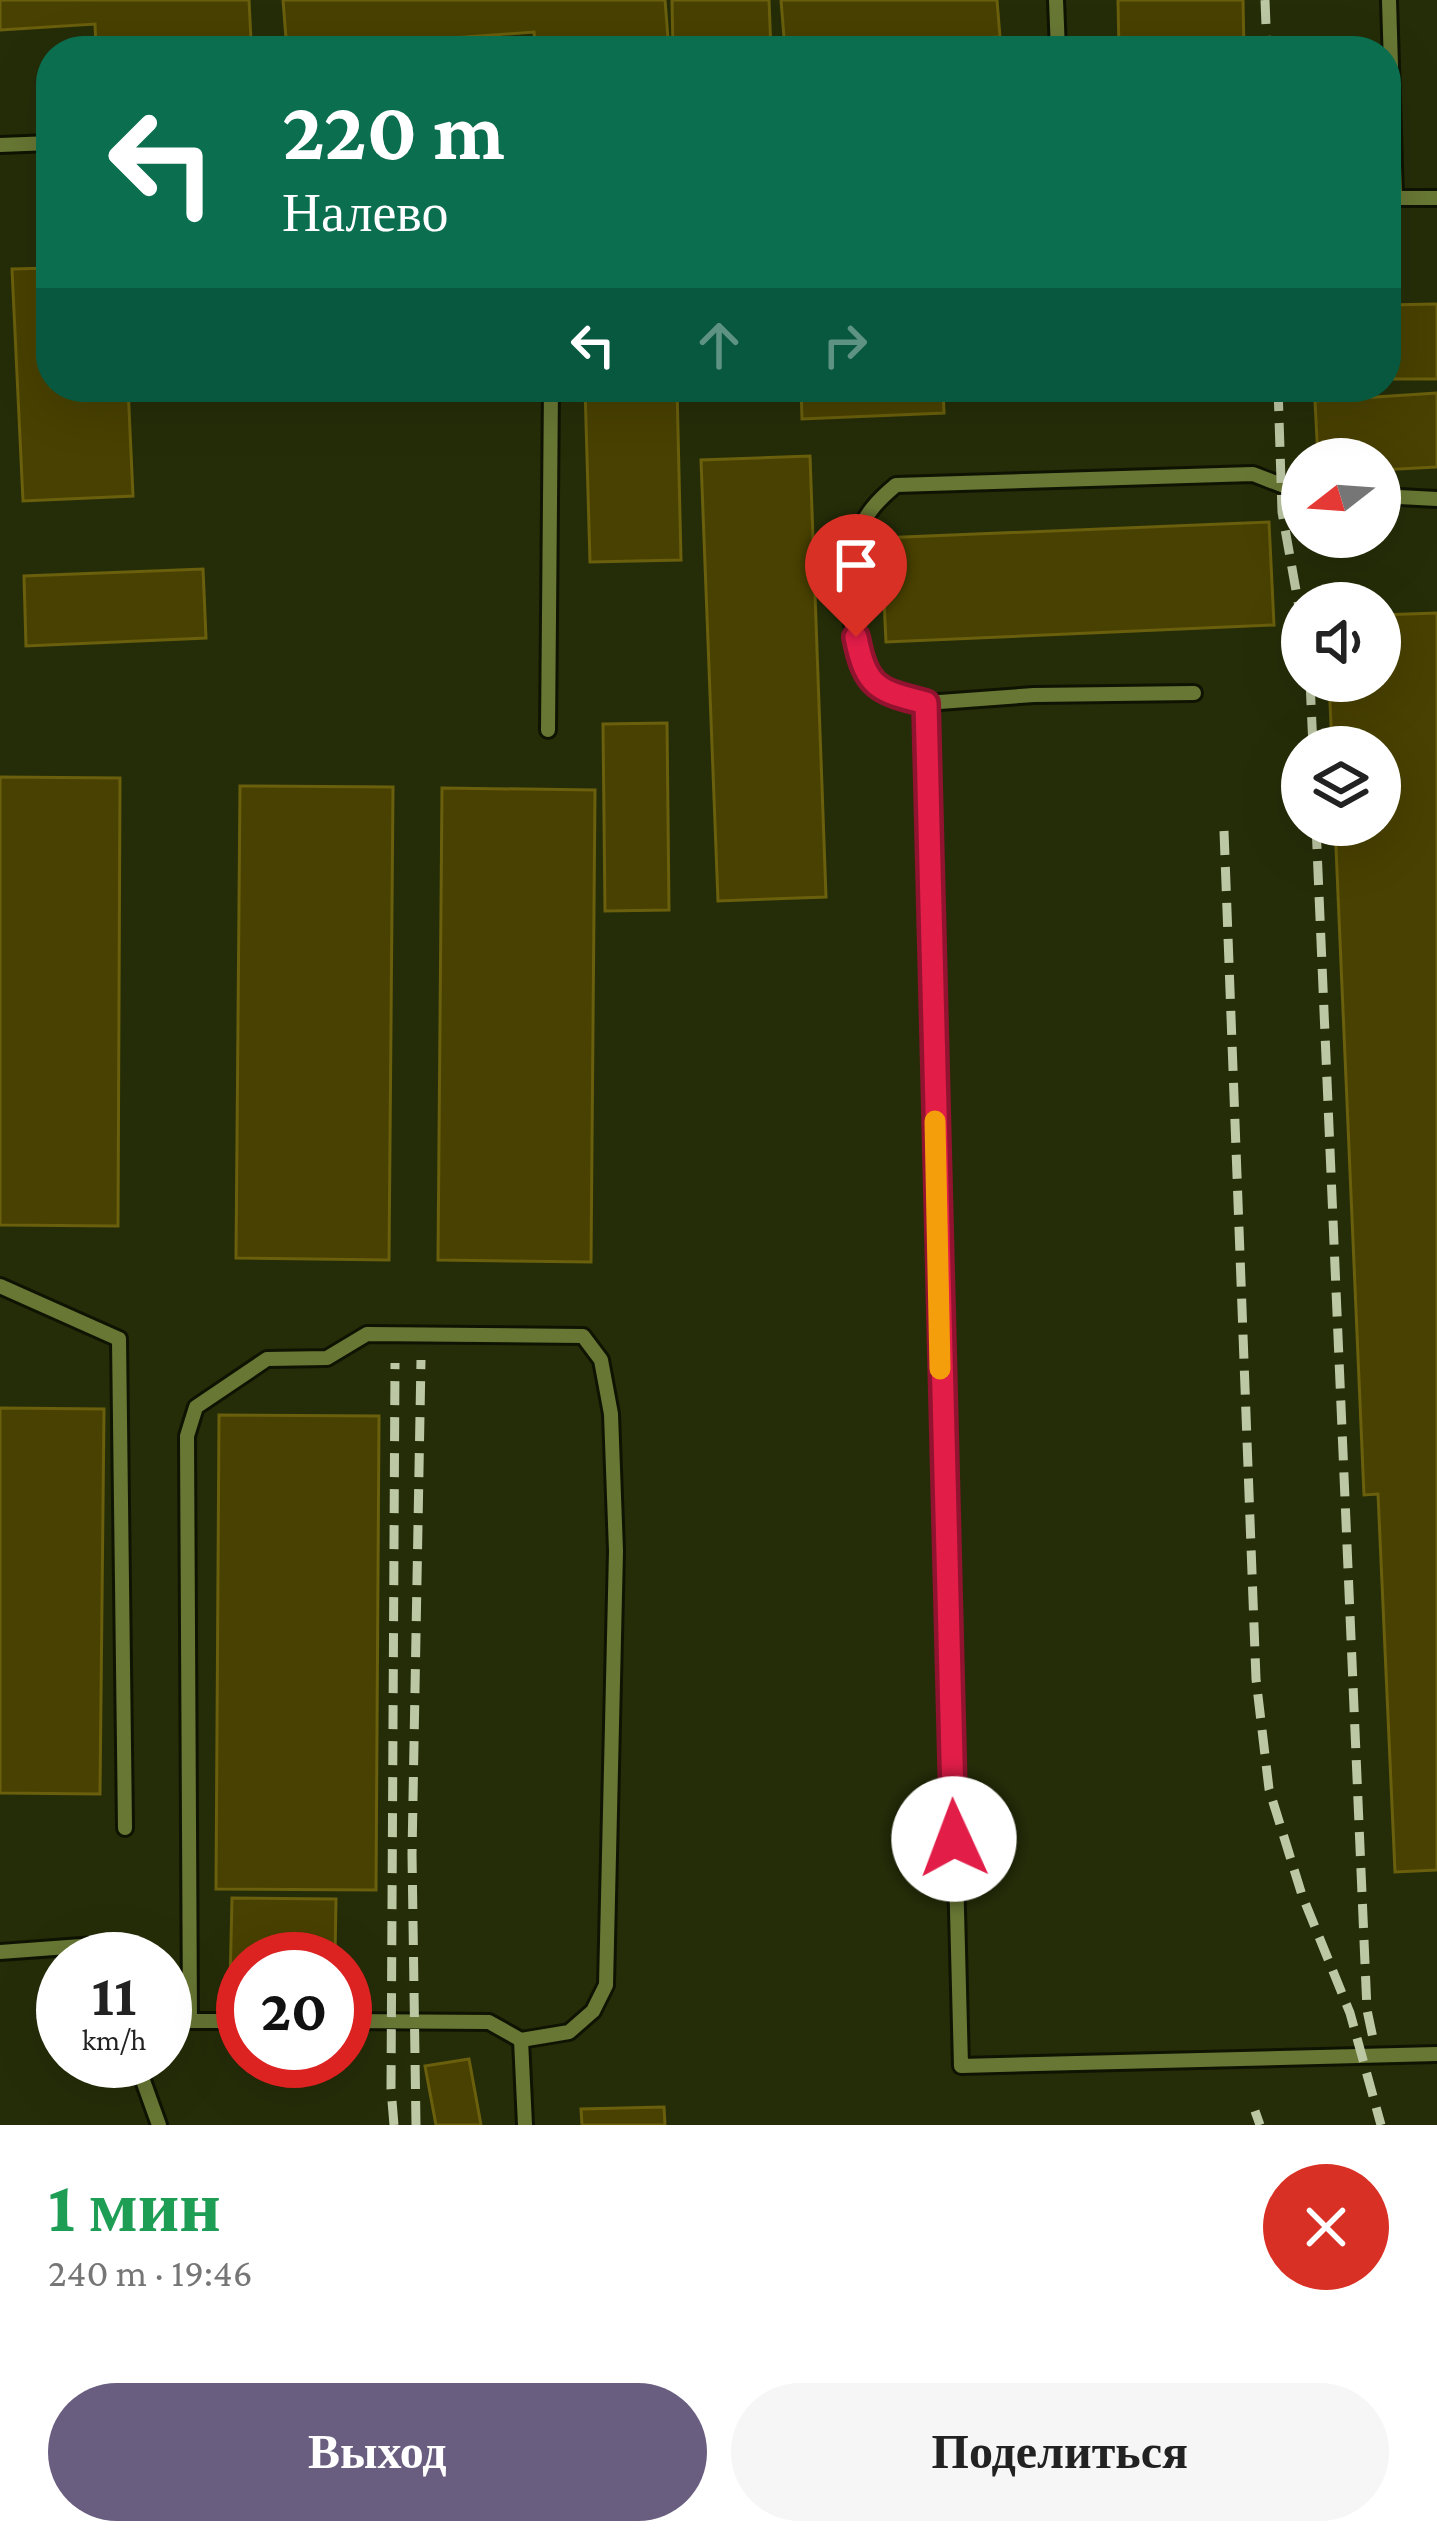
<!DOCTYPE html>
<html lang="ru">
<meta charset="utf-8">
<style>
body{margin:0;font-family:"Crimson Pro",serif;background:#f6f6f6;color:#222;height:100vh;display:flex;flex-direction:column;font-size:45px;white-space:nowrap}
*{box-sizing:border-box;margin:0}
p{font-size:39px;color:#767676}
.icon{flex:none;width:66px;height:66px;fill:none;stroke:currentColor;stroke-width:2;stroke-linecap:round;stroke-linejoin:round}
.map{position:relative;height:2125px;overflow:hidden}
.side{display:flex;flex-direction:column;background:#fff;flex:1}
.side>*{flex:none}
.top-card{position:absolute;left:36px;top:36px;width:1365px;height:366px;border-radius:48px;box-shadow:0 12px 48px #0002;background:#0b6e4f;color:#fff;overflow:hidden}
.needle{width:78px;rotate:253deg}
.fabs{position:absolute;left:1281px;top:438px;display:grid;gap:24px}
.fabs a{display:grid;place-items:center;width:120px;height:120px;border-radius:50%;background:#fff;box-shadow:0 12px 48px #0002;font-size:60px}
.speed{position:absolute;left:36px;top:1932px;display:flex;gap:24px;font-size:60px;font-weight:700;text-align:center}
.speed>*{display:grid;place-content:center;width:156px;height:156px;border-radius:50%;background:#fff;box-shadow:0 12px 48px #0002;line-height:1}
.speed small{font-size:30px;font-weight:400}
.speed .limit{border:18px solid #d22;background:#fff;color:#111}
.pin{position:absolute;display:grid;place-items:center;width:102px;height:102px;color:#fff;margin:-123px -51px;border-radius:50% 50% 50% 0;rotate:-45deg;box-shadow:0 0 12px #0007}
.pin .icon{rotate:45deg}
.me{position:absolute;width:132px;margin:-66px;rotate:358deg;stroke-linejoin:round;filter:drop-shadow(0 0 9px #0008)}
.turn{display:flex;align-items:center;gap:42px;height:252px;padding:0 48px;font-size:54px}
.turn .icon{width:156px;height:156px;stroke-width:2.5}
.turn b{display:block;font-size:84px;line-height:102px}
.lanes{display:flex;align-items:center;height:114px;padding:0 48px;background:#0003;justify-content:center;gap:60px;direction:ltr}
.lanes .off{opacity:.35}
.round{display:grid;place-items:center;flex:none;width:126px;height:126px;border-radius:63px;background:#f6f6f6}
.head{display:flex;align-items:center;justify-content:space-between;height:204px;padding:0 48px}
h1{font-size:72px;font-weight:700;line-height:90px;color:#1e9e55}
.action{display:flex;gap:24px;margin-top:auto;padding:24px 48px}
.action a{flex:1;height:138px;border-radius:72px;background:#6a5e80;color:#fff;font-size:48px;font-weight:700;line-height:138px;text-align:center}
.action a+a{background:#f6f6f6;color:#222}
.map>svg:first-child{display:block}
.building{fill:#494101;stroke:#6a5f0c;stroke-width:3}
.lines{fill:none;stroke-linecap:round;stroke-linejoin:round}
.service-casing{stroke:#0f1402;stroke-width:20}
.service{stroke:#687834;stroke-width:14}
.rail{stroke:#bcc7a4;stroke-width:9;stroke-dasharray:24 12;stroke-linecap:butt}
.route-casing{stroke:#92132f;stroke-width:30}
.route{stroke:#e11d48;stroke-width:21}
.slow{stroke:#f59e0b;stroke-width:21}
</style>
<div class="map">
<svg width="1437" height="2125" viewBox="0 0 1437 2125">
<rect width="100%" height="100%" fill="#252d08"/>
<g class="building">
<polygon points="0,0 249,0 251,40 96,49 95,24 0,30"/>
<polygon points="283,0 665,0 669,51 536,51 534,32 413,41 413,51 287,51"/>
<polygon points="672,0 769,0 771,51 673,51"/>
<polygon points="781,0 997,0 1000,37 785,50"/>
<polygon points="1118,0 1243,0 1244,51 1119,51"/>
<polygon points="51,268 51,387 128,387 133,496 23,501 12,269"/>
<polygon points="1437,304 1437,379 1386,379 1386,305"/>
<polygon points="279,387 385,387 384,394 279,392"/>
<polygon points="585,387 677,387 681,560 590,562"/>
<polygon points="801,387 943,387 944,413 802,419"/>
<polygon points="1437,393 1437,467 1380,470 1380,459 1318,459 1315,401"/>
<polygon points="810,456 826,897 718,901 701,460"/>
<polygon points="1269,522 1274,625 886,642 881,538"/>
<polygon points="203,569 206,638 26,646 24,576"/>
<polygon points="1437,613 1437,1870 1395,1872 1378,1494 1364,1495 1335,825 1380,825 1380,747 1332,747 1329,681 1380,681 1380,615"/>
<polygon points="667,723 669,910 605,911 603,724"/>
<polygon points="0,777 120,778 118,1226 0,1225"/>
<polygon points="240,786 393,787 389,1260 236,1258"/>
<polygon points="442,788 595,790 591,1262 438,1260"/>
<polygon points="0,1408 104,1409 100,1794 0,1793"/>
<polygon points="219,1415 379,1416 376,1890 216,1889"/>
<polygon points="232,1898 336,1899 335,1959 243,1959 243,1985 230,1985"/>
<polygon points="469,2059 481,2125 436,2125 425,2066"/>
<polygon points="664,2107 665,2125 582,2125 581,2109"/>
</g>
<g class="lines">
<defs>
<g id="service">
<polyline points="1056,0 1058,51"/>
<polyline points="1389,0 1395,198 1437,198"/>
<polyline points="0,145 51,143"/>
<polyline points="1380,496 1437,499"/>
<polyline points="1194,693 1034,695 926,703 961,2066 1437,2054"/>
<path d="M926 703C912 700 891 698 881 689 849 662 841 574 856 537 865 514 878 500 896 485L1253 474 1302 493"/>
<polyline points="548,730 551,387"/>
<polyline points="0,1286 119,1339 125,1828"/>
<polyline points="0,1952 95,1945 100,1959"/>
<polyline points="243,2021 190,2021 187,1436 196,1407 267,1359 327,1358 367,1334 583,1336 601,1360 611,1414 616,1551 606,1985 593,2011 569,2032 521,2040 489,2022 345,2021"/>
<polyline points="521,2040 525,2125"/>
<polyline points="136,2061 159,2125"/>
</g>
</defs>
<use href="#service" class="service-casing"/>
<use href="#service" class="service"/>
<g class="rail">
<polyline points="1265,0 1267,51"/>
<polyline points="1278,387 1282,512 1302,624"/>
<polyline points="1310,681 1313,747"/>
<polyline points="1316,825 1367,2010 1374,2043"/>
<polyline points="1224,831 1256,1679 1269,1789 1302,1895 1350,2013 1381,2125"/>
<polyline points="1255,2111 1260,2125"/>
<polyline points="394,2125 391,2089 395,1363"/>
<polyline points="416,2125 412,1854 421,1360"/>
</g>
</g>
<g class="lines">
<defs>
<path id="route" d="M856 637C866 688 878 691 926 703L954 1839"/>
</defs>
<use href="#route" class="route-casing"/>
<use href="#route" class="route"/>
<polyline class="slow" points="935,1121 940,1369"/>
</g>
</svg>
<div class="fabs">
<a><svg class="needle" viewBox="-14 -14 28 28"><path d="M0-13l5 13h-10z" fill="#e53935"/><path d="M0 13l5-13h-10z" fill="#767676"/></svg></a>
<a><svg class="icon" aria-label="sound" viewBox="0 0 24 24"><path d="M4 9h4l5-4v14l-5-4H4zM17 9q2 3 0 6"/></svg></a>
<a><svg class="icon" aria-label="layers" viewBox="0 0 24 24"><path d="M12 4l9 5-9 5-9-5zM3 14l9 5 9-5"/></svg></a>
</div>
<div class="speed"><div>11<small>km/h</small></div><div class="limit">20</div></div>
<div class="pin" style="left:856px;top:637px;background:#d93025"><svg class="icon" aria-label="arrive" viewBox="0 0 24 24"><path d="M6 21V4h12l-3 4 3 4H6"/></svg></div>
<svg class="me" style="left:954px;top:1839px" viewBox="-20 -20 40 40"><circle r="19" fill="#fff"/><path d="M0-13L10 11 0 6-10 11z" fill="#e11d48"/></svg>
<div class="top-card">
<div class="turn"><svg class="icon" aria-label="left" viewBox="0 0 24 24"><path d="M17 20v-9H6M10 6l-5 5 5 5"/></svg><div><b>220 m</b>Налево</div></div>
<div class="lanes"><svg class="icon" aria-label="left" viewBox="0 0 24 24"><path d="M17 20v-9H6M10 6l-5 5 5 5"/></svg><svg class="icon off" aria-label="ahead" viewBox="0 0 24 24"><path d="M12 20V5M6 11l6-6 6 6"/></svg><svg class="icon off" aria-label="right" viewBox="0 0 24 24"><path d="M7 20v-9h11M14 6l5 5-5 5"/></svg></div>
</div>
</div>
<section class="side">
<div class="head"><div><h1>1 мин</h1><p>240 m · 19:46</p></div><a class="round" style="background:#d93025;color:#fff"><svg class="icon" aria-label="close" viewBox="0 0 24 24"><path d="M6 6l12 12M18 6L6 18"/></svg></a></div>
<div class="action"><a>Выход</a><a>Поделиться</a></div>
</section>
